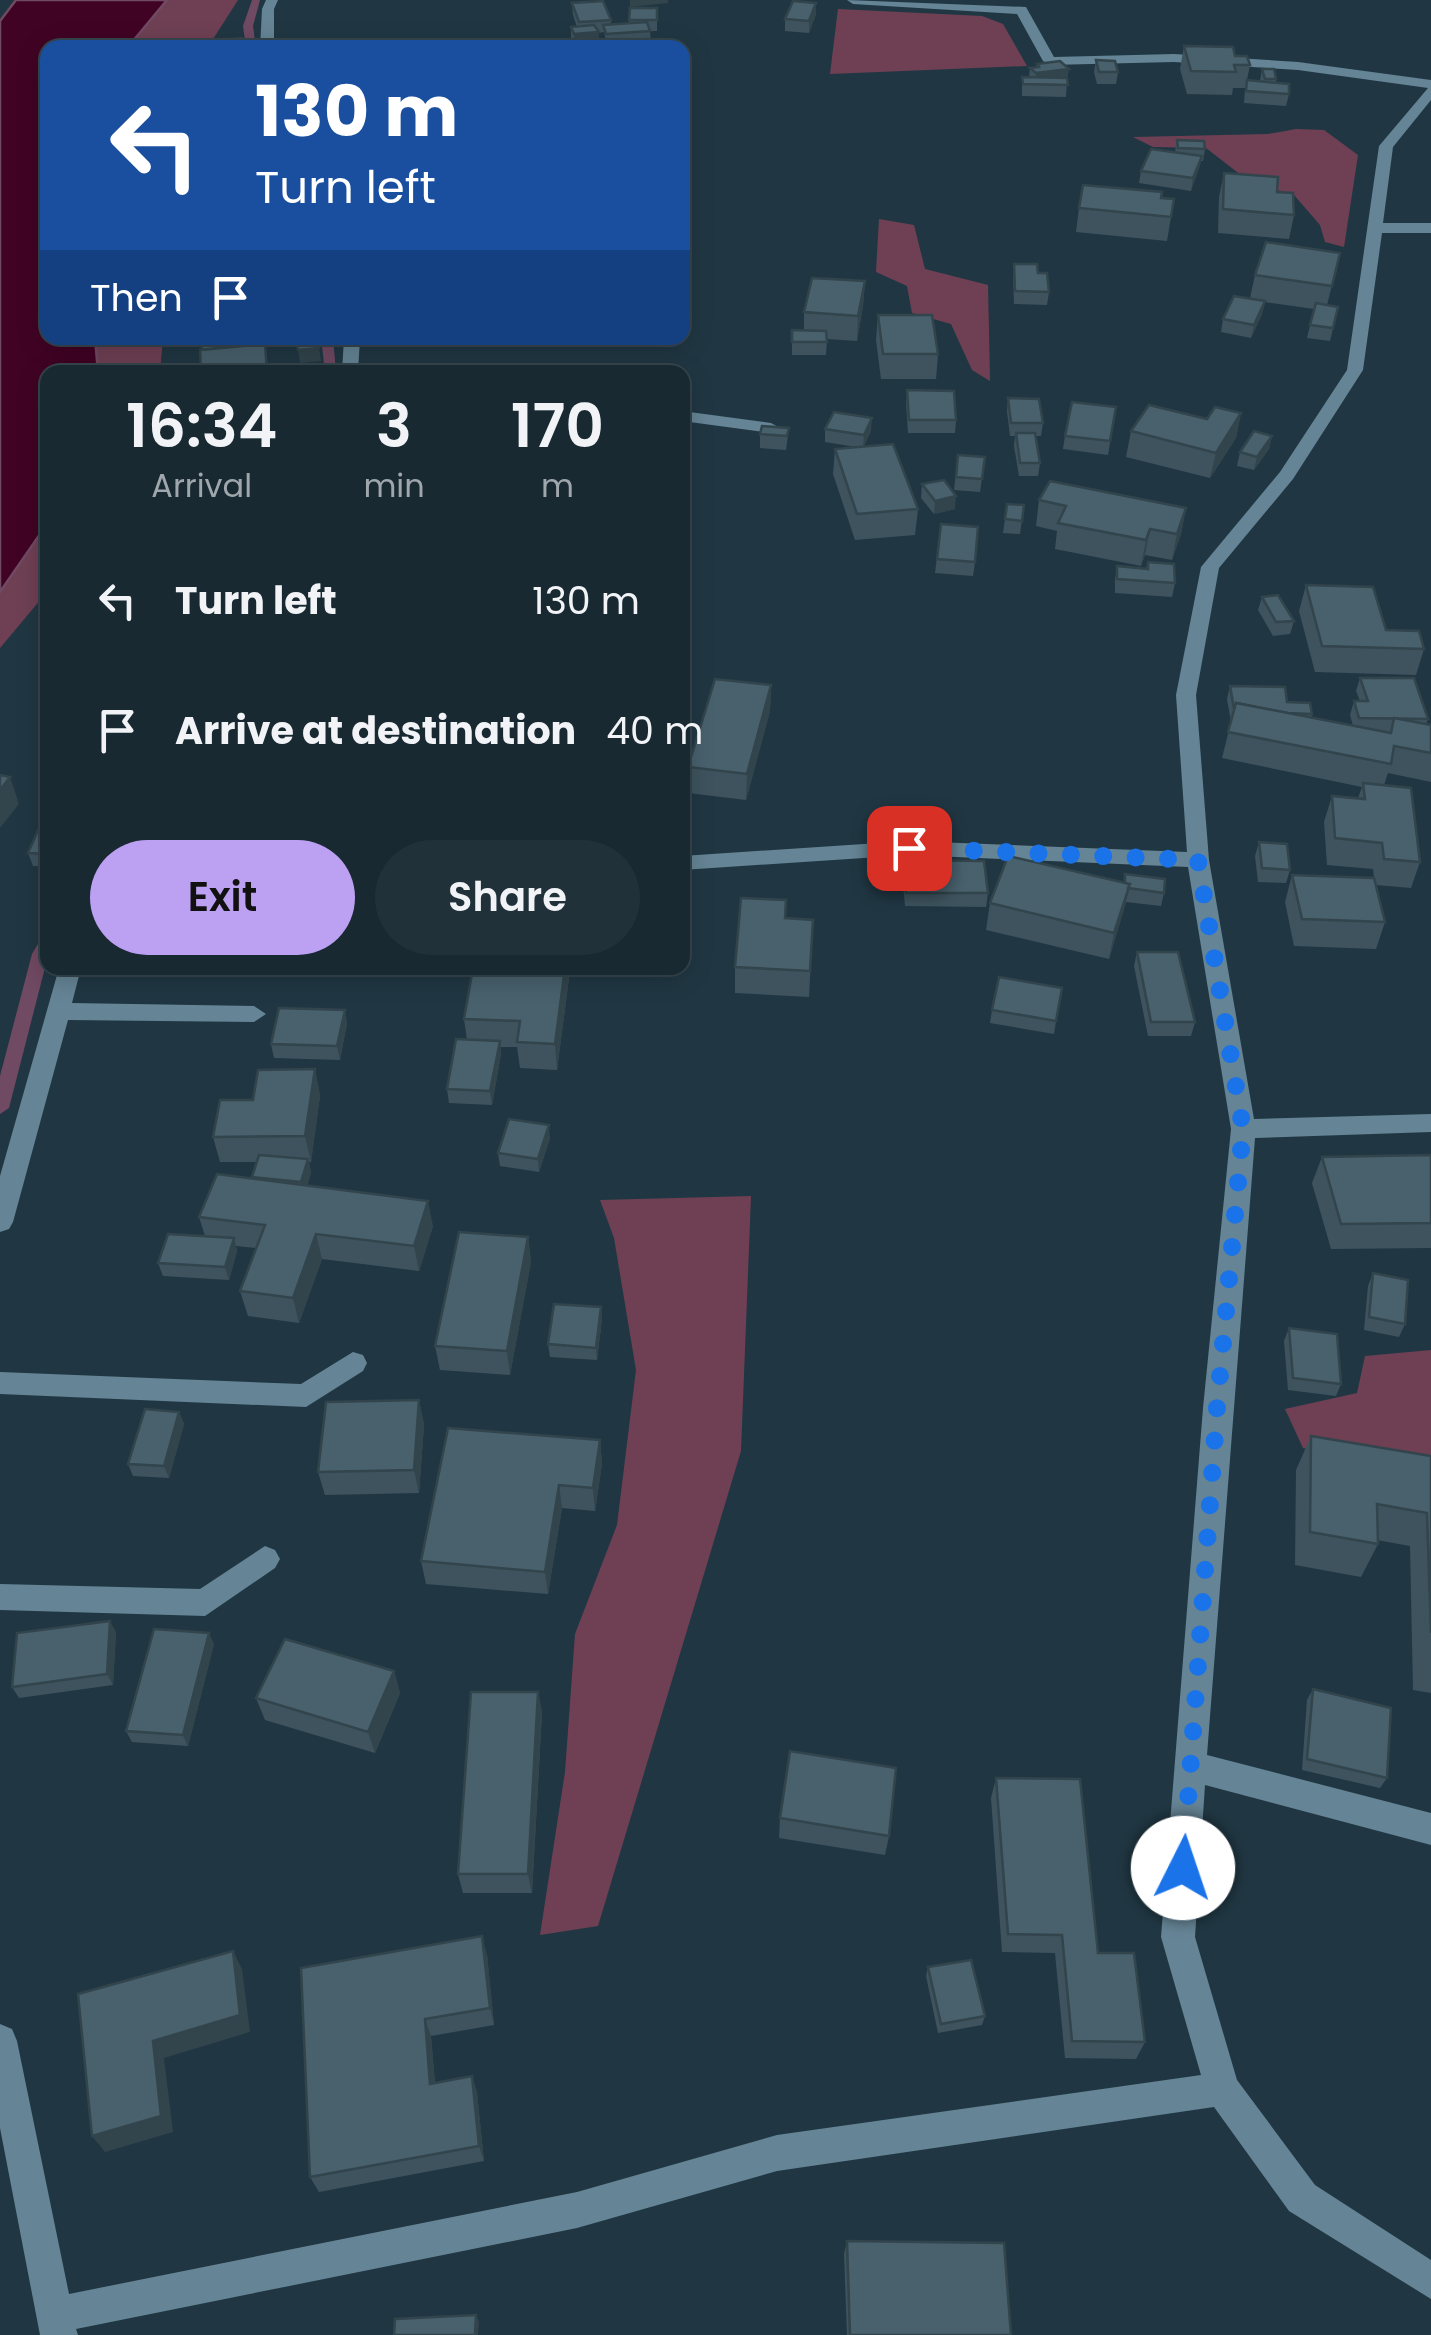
<!DOCTYPE html>
<style>
body{margin:0;font-family:Poppins,sans-serif;background:#21313a;color:#f1f3f6;height:100vh;display:flex;flex-direction:column;font-size:38px;white-space:nowrap}
*{box-sizing:border-box;margin:0}
p{font-size:32px;color:#9fa6ac}
.icon{flex:none;width:55px;height:55px;fill:none;stroke:currentColor;stroke-width:2;stroke-linecap:round;stroke-linejoin:round}
.map{position:relative;flex:1;overflow:hidden}
.drawer{position:absolute;left:40px;top:365px;width:650px;height:610px;display:flex;flex-direction:column;background:#182932;border-radius:20px;box-shadow:0 5px 25px #0003,0 0 0 2px #36454d}
.drawer>*{flex:none}
.guide{position:absolute;left:40px;top:40px;width:650px;height:305px;border-radius:20px;box-shadow:0 5px 25px #0003,0 0 0 2px #36454d;background:#1a4fa0;color:#fff;overflow:hidden}
.pin{position:absolute;display:grid;place-items:center;width:85px;height:85px;color:#fff;margin:-42px;border-radius:20px;box-shadow:0 5px 15px #0006}
.me{position:absolute;width:110px;margin:-55px;rotate:4deg;stroke-linejoin:round;filter:drop-shadow(0 0 8px #0008)}
.turn{display:flex;align-items:center;gap:35px;height:210px;padding:0 50px;font-size:45px}
.turn .icon{width:130px;height:130px;stroke-width:2.5}
.turn b{display:block;font-size:70px;line-height:85px}
.then{display:flex;align-items:center;height:95px;padding:0 50px;background:#0003;gap:20px;font-size:38px}
.eta{display:flex;justify-content:space-evenly;align-items:center;height:170px;text-align:center}
.eta b{font-size:60px;font-weight:600;line-height:70px}
.primary-button{display:flex;gap:20px;margin-top:auto;padding:20px 50px}
.primary-button a{flex:1;height:115px;border-radius:60px;background:#bca0f2;color:#111;font-size:40px;font-weight:600;line-height:115px;text-align:center}
.primary-button a+a{background:#21313a;color:#f1f3f6}
ul{padding:0;list-style:none}
li{display:flex;align-items:center;gap:30px;height:130px;padding:0 50px}
li div{flex:1}
li b{display:block;font-size:38px}
li em{font-style:normal}
.map>svg:first-child{display:block}
.green{fill:#6f4054}
.water{fill:#410324;stroke:#704962;stroke-width:2.5}
.lines{fill:none;stroke-linecap:round;stroke-linejoin:round}
.stream{fill:#704962;fill-rule:evenodd}
.minor{fill:#658495;fill-rule:evenodd}
.wall{fill:#3e535e}
.shaded-wall{fill:#32444c}
.building{fill:#48616d;stroke:#32444c;stroke-width:2.5}
.route{stroke:#1a73e8;stroke-width:18;stroke-dasharray:0 32.4}
</style>
<div class="map">
<svg width="1431" height="2335" viewBox="0 0 1431 2335">
<rect width="100%" height="100%" fill="#203743"/>
<g class="green">
<polygon points="167,0 238,0 208,47 128,48"/>
<polygon points="838,9 982,16 1003,24 1027,66 830,74"/>
<polygon points="1296,129 1324,130 1358,155 1344,247 1325,242 1320,225 1294,195 1250,182 1206,148 1153,147 1133,137 1268,134"/>
<polygon points="879,219 914,225 925,269 988,285 990,381 972,370 951,324 912,313 907,286 876,272"/>
<polygon points="95,338 163,338 160,372 98,372"/>
<polygon points="47,524 47,592 0,648 0,592"/>
<polygon points="751,1196 741,1451 598,1926 540,1935 565,1772 575,1634 617,1525 636,1370 614,1238 600,1200"/>
<polygon points="1431,1350 1431,1476 1303,1448 1285,1409 1357,1393 1365,1356"/>
</g>
<polygon class="water" points="16,0 167,0 128,47 48,48 48,338 95,338 98,372 48,372 47,524 0,592 0,21"/>
<g class="lines">
<g class="stream">
<polygon points="252,0 260,0 253,26 256,48 246,48 243,26"/>
<polygon points="321,338 333,338 336,372 325,372"/>
<polygon points="48,936 48,956 9,1108 0,1114 0,1076 32,954 42,937"/>
</g>
<g class="minor">
<polygon points="266,0 278,0 274,9 274,48 260,48 262,9"/>
<polygon points="847,0 1026,7 1054,57 1174,54 1298,62 1431,80 1431,100 1393,147 1383,223 1431,223 1431,233 1382,233 1363,370 1293,479 1219,568 1196,695 1209,860 1254,1119 1431,1114 1431,1132 1255,1138 1207,1755 1431,1813 1431,1845 1205,1785 1195,1937 1237,2080 1315,2185 1431,2260 1431,2299 1289,2211 1214,2107 777,2171 577,2228 76,2329 78,2335 40,2335 0,2128 0,2024 12,2029 17,2041 69,2294 577,2192 777,2135 1201,2075 1161,1937 1203,1408 1231,1129 1188,867 909,855 682,870 682,856 909,841 1187,852 1176,695 1201,567 1280,472 1347,370 1379,146 1428,88 1298,70 1174,62 1050,65 1043,61 1017,14 853,4"/>
<polygon points="344,338 360,338 358,372 342,372"/>
<polygon points="682,411 771,423 780,428 771,433 682,421"/>
<polygon points="59,968 81,968 72,1003 254,1006 266,1014 254,1022 68,1020 13,1222 9,1229 0,1232 0,1176"/>
<polygon points="353,1352 363,1355 367,1363 363,1371 306,1407 0,1394 0,1372 301,1384"/>
<polygon points="265,1546 275,1550 280,1559 275,1568 205,1616 0,1610 0,1584 200,1589"/>
</g>
</g>
<g class="wall">
<polygon points="572,3 611,20 611,25 629,24 630,8 657,8 657,31 650,31 651,43 607,46 604,32 599,33 599,44 575,46 571,39 571,27 577,27 573,15"/>
<polygon points="816,14 809,33 785,31 785,19"/>
<polygon points="1184,46 1235,56 1250,65 1247,80 1260,81 1262,69 1276,79 1276,83 1289,94 1286,106 1244,103 1245,88 1233,88 1232,95 1187,94 1180,69"/>
<polygon points="1096,60 1118,72 1116,84 1097,84 1094,72"/>
<polygon points="1037,64 1067,81 1066,97 1022,96 1022,77 1029,77 1030,68 1036,67"/>
<polygon points="1177,140 1205,149 1203,161 1201,161 1191,191 1139,183 1141,171 1175,152"/>
<polygon points="1224,173 1277,192 1294,215 1289,239 1218,233 1219,197"/>
<polygon points="1161,198 1174,199 1167,241 1076,232 1079,208"/>
<polygon points="1340,253 1327,305 1338,307 1330,341 1307,338 1314,309 1265,302 1262,314 1251,338 1221,332 1223,319 1250,298 1255,275"/>
<polygon points="1014,264 1049,292 1047,305 1014,304 1013,276"/>
<polygon points="865,281 863,306 857,341 827,339 826,355 792,355 792,330 804,330 804,312"/>
<polygon points="878,315 938,354 936,379 881,379 876,340"/>
<polygon points="907,390 956,420 955,433 908,433 906,404"/>
<polygon points="1008,398 1043,423 1041,436 1036,436 1040,463 1038,476 1019,476 1014,446 1015,436 1010,436 1007,411"/>
<polygon points="1116,407 1108,455 1063,449 1065,436"/>
<polygon points="1241,413 1236,438 1210,478 1126,457 1131,431"/>
<polygon points="789,428 786,450 760,448 760,434"/>
<polygon points="825,429 871,431 864,446 918,509 915,535 855,540 833,474 835,449 856,447 825,442"/>
<polygon points="1272,436 1269,449 1254,470 1237,466 1240,452"/>
<polygon points="958,455 985,457 980,492 954,490"/>
<polygon points="922,484 955,509 934,514 921,498"/>
<polygon points="1039,500 1186,508 1181,534 1172,560 1145,555 1141,566 1055,549 1057,531 1036,526"/>
<polygon points="1007,504 1024,505 1020,534 1003,533"/>
<polygon points="941,524 975,562 973,576 935,573"/>
<polygon points="1148,562 1175,583 1172,597 1115,593 1115,580 1117,566 1146,568"/>
<polygon points="1306,585 1386,630 1424,649 1416,675 1315,672 1299,611"/>
<polygon points="1262,597 1294,621 1290,634 1273,636 1258,610"/>
<polygon points="1360,678 1428,719 1426,724 1431,725 1431,782 1388,773 1384,785 1420,862 1411,888 1376,885 1385,922 1376,949 1294,946 1285,902 1292,875 1374,878 1373,869 1327,865 1324,822 1332,796 1358,798 1362,787 1222,758 1231,722 1227,699 1230,686 1287,702 1312,714 1311,718 1353,726 1350,715 1354,701 1360,701 1356,691"/>
<polygon points="771,685 770,711 746,800 688,793 688,767"/>
<polygon points="48,808 48,867 33,866 28,853"/>
<polygon points="1259,842 1290,870 1286,883 1258,882 1255,856"/>
<polygon points="903,860 988,893 986,907 905,906 902,874"/>
<polygon points="1125,874 1164,893 1161,906 1126,902 1109,959 986,930 990,903 1124,882"/>
<polygon points="785,918 813,920 809,997 735,993 735,967"/>
<polygon points="1137,952 1195,1022 1191,1036 1148,1036 1134,966"/>
<polygon points="473,968 568,968 569,978 557,1070 520,1068 517,1047 500,1047 501,1054 492,1105 449,1103 447,1089 467,1040 464,1019"/>
<polygon points="992,1010 1056,1021 1054,1034 990,1023"/>
<polygon points="347,1023 340,1060 274,1058 271,1044"/>
<polygon points="315,1069 320,1096 311,1162 309,1162 311,1173 307,1186 433,1226 419,1271 322,1259 299,1323 248,1316 240,1291 256,1248 236,1246 237,1251 229,1280 163,1276 158,1263 205,1236 199,1217 252,1179 256,1162 220,1162 213,1137 253,1100"/>
<polygon points="550,1138 539,1172 500,1166 498,1153"/>
<polygon points="1431,1155 1431,1248 1331,1249 1312,1183 1322,1157"/>
<polygon points="528,1237 531,1262 510,1375 440,1370 435,1346"/>
<polygon points="1373,1273 1405,1324 1399,1337 1364,1330 1368,1286"/>
<polygon points="601,1307 602,1319 597,1360 550,1357 548,1344"/>
<polygon points="1289,1328 1341,1384 1336,1396 1288,1390 1284,1341"/>
<polygon points="419,1400 424,1425 419,1493 325,1495 318,1472"/>
<polygon points="179,1412 184,1424 169,1478 133,1476 128,1464"/>
<polygon points="1311,1436 1431,1456 1431,1693 1413,1690 1410,1546 1377,1540 1378,1544 1361,1577 1295,1565 1296,1470"/>
<polygon points="600,1440 602,1464 595,1511 562,1508 548,1594 426,1584 421,1561"/>
<polygon points="116,1632 113,1685 19,1698 12,1687"/>
<polygon points="214,1644 188,1746 132,1742 126,1731"/>
<polygon points="394,1671 400,1693 375,1753 265,1720 256,1698"/>
<polygon points="1313,1689 1387,1778 1380,1788 1302,1770 1307,1700"/>
<polygon points="538,1692 542,1713 532,1893 463,1893 458,1874"/>
<polygon points="996,1778 1098,1953 1145,2042 1136,2059 1065,2058 1055,1953 1002,1952 991,1798"/>
<polygon points="780,1818 889,1836 885,1855 779,1838"/>
<polygon points="487,1955 494,2025 431,2036 435,2083 472,2076 477,2093 484,2161 319,2192 310,2177 301,1968"/>
<polygon points="928,1967 985,2016 982,2025 938,2033 926,1976"/>
<polygon points="847,2241 1011,2335 847,2335 844,2254"/>
</g>
<g class="shaded-wall">
<polygon points="630,0 668,0 668,3 630,7"/>
<polygon points="816,3 816,14 809,33 809,21"/>
<polygon points="599,32 599,44 575,46 574,34"/>
<polygon points="1069,69 1067,81 1035,85 1036,73"/>
<polygon points="1202,156 1199,169 1191,191 1193,178"/>
<polygon points="865,281 863,306 857,341 858,316"/>
<polygon points="1265,301 1262,314 1251,338 1254,325"/>
<polygon points="319,348 321,361 300,363 298,350"/>
<polygon points="1241,413 1236,438 1210,478 1216,453"/>
<polygon points="872,418 871,431 863,448 864,435"/>
<polygon points="1272,436 1269,449 1254,470 1257,457"/>
<polygon points="956,496 955,509 934,514 935,501"/>
<polygon points="1186,508 1181,534 1172,560 1177,534"/>
<polygon points="1150,529 1145,555 1141,566 1146,540"/>
<polygon points="771,685 770,711 746,800 747,774"/>
<polygon points="10,777 19,804 0,828 0,790"/>
<polygon points="1130,884 1124,910 1109,959 1114,933"/>
<polygon points="565,968 568,968 569,978 557,1070 555,1044"/>
<polygon points="345,1010 347,1023 340,1060 337,1046"/>
<polygon points="500,1041 501,1054 492,1105 490,1091"/>
<polygon points="315,1069 320,1096 311,1162 305,1136"/>
<polygon points="549,1125 550,1138 539,1172 538,1159"/>
<polygon points="308,1159 311,1173 304,1195 301,1182"/>
<polygon points="428,1201 433,1226 419,1271 414,1246"/>
<polygon points="316,1234 322,1259 299,1323 293,1298"/>
<polygon points="528,1237 531,1262 510,1375 507,1351"/>
<polygon points="234,1238 237,1251 229,1280 225,1267"/>
<polygon points="601,1307 602,1319 597,1360 596,1348"/>
<polygon points="419,1400 424,1425 419,1493 414,1470"/>
<polygon points="179,1412 184,1424 169,1478 164,1466"/>
<polygon points="600,1440 602,1464 595,1511 593,1488"/>
<polygon points="559,1485 562,1508 548,1594 545,1572"/>
<polygon points="110,1621 116,1632 113,1685 107,1674"/>
<polygon points="209,1633 214,1644 188,1746 183,1735"/>
<polygon points="394,1671 400,1693 375,1753 368,1732"/>
<polygon points="538,1692 542,1713 532,1893 528,1874"/>
<polygon points="482,1936 487,1955 494,2025 490,2008"/>
<polygon points="233,1951 242,1969 250,2032 164,2058 173,2132 105,2152 92,2136 153,2041"/>
<polygon points="425,2019 431,2036 436,2100 430,2084"/>
<polygon points="472,2076 477,2093 484,2161 479,2146"/>
<polygon points="476,2315 479,2322 478,2335 475,2335"/>
</g>
<g class="building">
<polygon points="603,1 611,20 579,22 572,3"/>
<polygon points="793,1 816,3 809,21 785,19"/>
<polygon points="630,8 657,8 657,20 629,20"/>
<polygon points="647,22 650,31 606,34 603,25"/>
<polygon points="594,25 599,32 574,34 571,27"/>
<polygon points="242,38 243,45 217,47 216,40"/>
<polygon points="394,42 443,42 442,48 393,48"/>
<polygon points="508,45 508,48 468,48 468,46"/>
<polygon points="1184,46 1233,47 1235,56 1247,56 1250,65 1234,65 1236,72 1191,71"/>
<polygon points="1096,60 1115,61 1118,72 1099,72"/>
<polygon points="1060,61 1069,69 1036,73 1030,68 1039,67 1037,64"/>
<polygon points="1262,69 1274,69 1276,79 1265,79"/>
<polygon points="1022,77 1067,78 1068,85 1023,84"/>
<polygon points="1247,80 1289,84 1289,94 1246,91"/>
<polygon points="1177,140 1204,141 1205,149 1178,148"/>
<polygon points="1151,149 1202,156 1193,178 1141,171"/>
<polygon points="1224,173 1278,177 1277,192 1293,193 1294,215 1223,209"/>
<polygon points="1083,185 1162,192 1161,198 1174,199 1171,217 1079,208"/>
<polygon points="1266,242 1340,253 1332,286 1255,275"/>
<polygon points="1014,264 1037,264 1038,273 1047,273 1049,292 1015,291"/>
<polygon points="812,278 865,281 858,316 804,312"/>
<polygon points="1234,296 1265,301 1254,325 1223,319"/>
<polygon points="1316,303 1338,307 1333,328 1310,325"/>
<polygon points="878,315 932,315 938,354 883,354"/>
<polygon points="792,330 826,331 827,342 792,342"/>
<polygon points="201,338 263,338 263,344 202,350"/>
<polygon points="295,338 316,338 319,348 298,350"/>
<polygon points="265,344 267,372 201,372 200,350"/>
<polygon points="907,390 954,391 956,420 909,420"/>
<polygon points="1008,398 1039,399 1043,423 1011,423"/>
<polygon points="1072,402 1116,407 1110,441 1065,436"/>
<polygon points="1149,405 1207,419 1215,407 1241,413 1216,453 1131,431"/>
<polygon points="834,412 872,418 864,435 825,429"/>
<polygon points="762,426 789,428 787,436 760,434"/>
<polygon points="1254,431 1272,436 1257,457 1240,452"/>
<polygon points="1016,433 1035,433 1040,463 1020,463"/>
<polygon points="893,444 918,509 857,514 835,449"/>
<polygon points="958,455 985,457 982,479 956,477"/>
<polygon points="944,480 956,496 935,501 922,484"/>
<polygon points="1050,481 1186,508 1177,534 1150,529 1146,540 1058,523 1066,506 1039,500"/>
<polygon points="1007,504 1024,505 1022,521 1005,519"/>
<polygon points="941,524 978,527 975,562 937,559"/>
<polygon points="1148,562 1174,564 1175,583 1117,579 1117,566 1148,569"/>
<polygon points="1306,585 1373,587 1386,630 1419,631 1424,649 1322,646"/>
<polygon points="1278,595 1294,621 1276,622 1262,597"/>
<polygon points="1360,678 1414,678 1428,719 1359,718 1354,701 1368,701"/>
<polygon points="715,679 771,685 747,774 688,767"/>
<polygon points="1230,686 1285,687 1287,702 1310,703 1312,714 1287,713 1236,703 1234,709"/>
<polygon points="1236,703 1391,733 1394,718 1431,725 1431,753 1394,746 1391,764 1228,732"/>
<polygon points="0,775 10,777 0,790"/>
<polygon points="1363,783 1411,788 1420,862 1384,859 1382,843 1335,838 1332,796 1365,799"/>
<polygon points="48,808 48,854 28,853"/>
<polygon points="1259,842 1287,844 1290,870 1262,868"/>
<polygon points="1008,856 1130,884 1114,933 990,903"/>
<polygon points="903,860 984,861 988,893 906,893"/>
<polygon points="1125,874 1165,879 1164,893 1128,888 1130,884 1125,883"/>
<polygon points="1292,875 1374,878 1385,922 1302,919"/>
<polygon points="741,898 786,900 785,918 813,920 810,971 735,967"/>
<polygon points="1137,952 1178,952 1195,1022 1151,1022"/>
<polygon points="473,968 565,968 555,1044 517,1042 520,1021 464,1019"/>
<polygon points="999,977 1062,988 1056,1021 992,1010"/>
<polygon points="279,1008 345,1010 337,1046 271,1044"/>
<polygon points="456,1039 500,1041 490,1091 447,1089"/>
<polygon points="315,1069 305,1136 213,1137 220,1100 253,1100 258,1070"/>
<polygon points="509,1119 549,1125 538,1159 498,1153"/>
<polygon points="259,1155 308,1159 301,1182 252,1177"/>
<polygon points="1431,1155 1431,1223 1341,1224 1322,1157"/>
<polygon points="217,1174 428,1201 414,1246 316,1234 293,1298 240,1291 265,1225 199,1217"/>
<polygon points="459,1232 528,1237 507,1351 435,1346"/>
<polygon points="168,1234 234,1238 225,1267 158,1263"/>
<polygon points="1373,1273 1408,1280 1405,1324 1369,1317"/>
<polygon points="554,1304 601,1307 596,1348 548,1344"/>
<polygon points="1289,1328 1337,1334 1341,1384 1293,1378"/>
<polygon points="419,1400 414,1470 318,1472 326,1402"/>
<polygon points="145,1409 179,1412 164,1466 128,1464"/>
<polygon points="448,1428 600,1440 593,1488 559,1485 545,1572 421,1561"/>
<polygon points="1311,1436 1431,1456 1431,1633 1427,1513 1377,1504 1378,1544 1310,1532"/>
<polygon points="110,1621 107,1674 12,1687 17,1633"/>
<polygon points="154,1629 209,1633 183,1735 126,1731"/>
<polygon points="285,1639 394,1671 368,1732 256,1698"/>
<polygon points="1313,1689 1391,1708 1387,1778 1307,1759"/>
<polygon points="471,1692 538,1692 528,1874 458,1874"/>
<polygon points="790,1751 896,1768 889,1836 780,1818"/>
<polygon points="996,1778 1080,1779 1098,1953 1134,1953 1145,2042 1072,2041 1062,1935 1008,1934"/>
<polygon points="482,1936 490,2008 425,2019 430,2084 472,2076 479,2146 310,2177 301,1968"/>
<polygon points="233,1951 240,2015 153,2041 161,2116 92,2136 78,1994"/>
<polygon points="971,1960 985,2016 941,2024 928,1967"/>
<polygon points="847,2241 1004,2243 1011,2335 850,2335"/>
<polygon points="476,2315 475,2335 394,2335 395,2319"/>
</g>
<g class="lines">
<polyline class="route" points="909,848 1198,860 1243,1129 1217,1408 1183,1868"/>
</g>
</svg>
<div class="pin" style="left:909px;top:848px;background:#d93025"><svg class="icon" aria-label="arrive" viewBox="0 0 24 24"><path d="M6 21V4h12l-3 4 3 4H6"/></svg></div>
<svg class="me" style="left:1183px;top:1868px" viewBox="-20 -20 40 40"><circle r="19" fill="#fff"/><path d="M0-13L10 11 0 6-10 11z" fill="#1a73e8"/></svg>
<div class="guide">
<div class="turn"><svg class="icon" aria-label="left" viewBox="0 0 24 24"><path d="M17 20v-9H6M10 6l-5 5 5 5"/></svg><div><b>130 m</b>Turn left</div></div>
<div class="then">Then<svg class="icon" aria-label="arrive" viewBox="0 0 24 24"><path d="M6 21V4h12l-3 4 3 4H6"/></svg></div>
</div>
<section class="drawer">
<div class="eta">
<div><b>16:34</b><p>Arrival</p></div>
<div><b>3</b><p>min</p></div>
<div><b>170</b><p>m</p></div>
</div>
<ul>
<li><svg class="icon" aria-label="left" viewBox="0 0 24 24"><path d="M17 20v-9H6M10 6l-5 5 5 5"/></svg><div><b>Turn left</b></div><em>130 m</em></li>
<li><svg class="icon" aria-label="arrive" viewBox="0 0 24 24"><path d="M6 21V4h12l-3 4 3 4H6"/></svg><div><b>Arrive at destination</b></div><em>40 m</em></li>
</ul>
<div class="primary-button"><a>Exit</a><a>Share</a></div>
</section>
</div>
